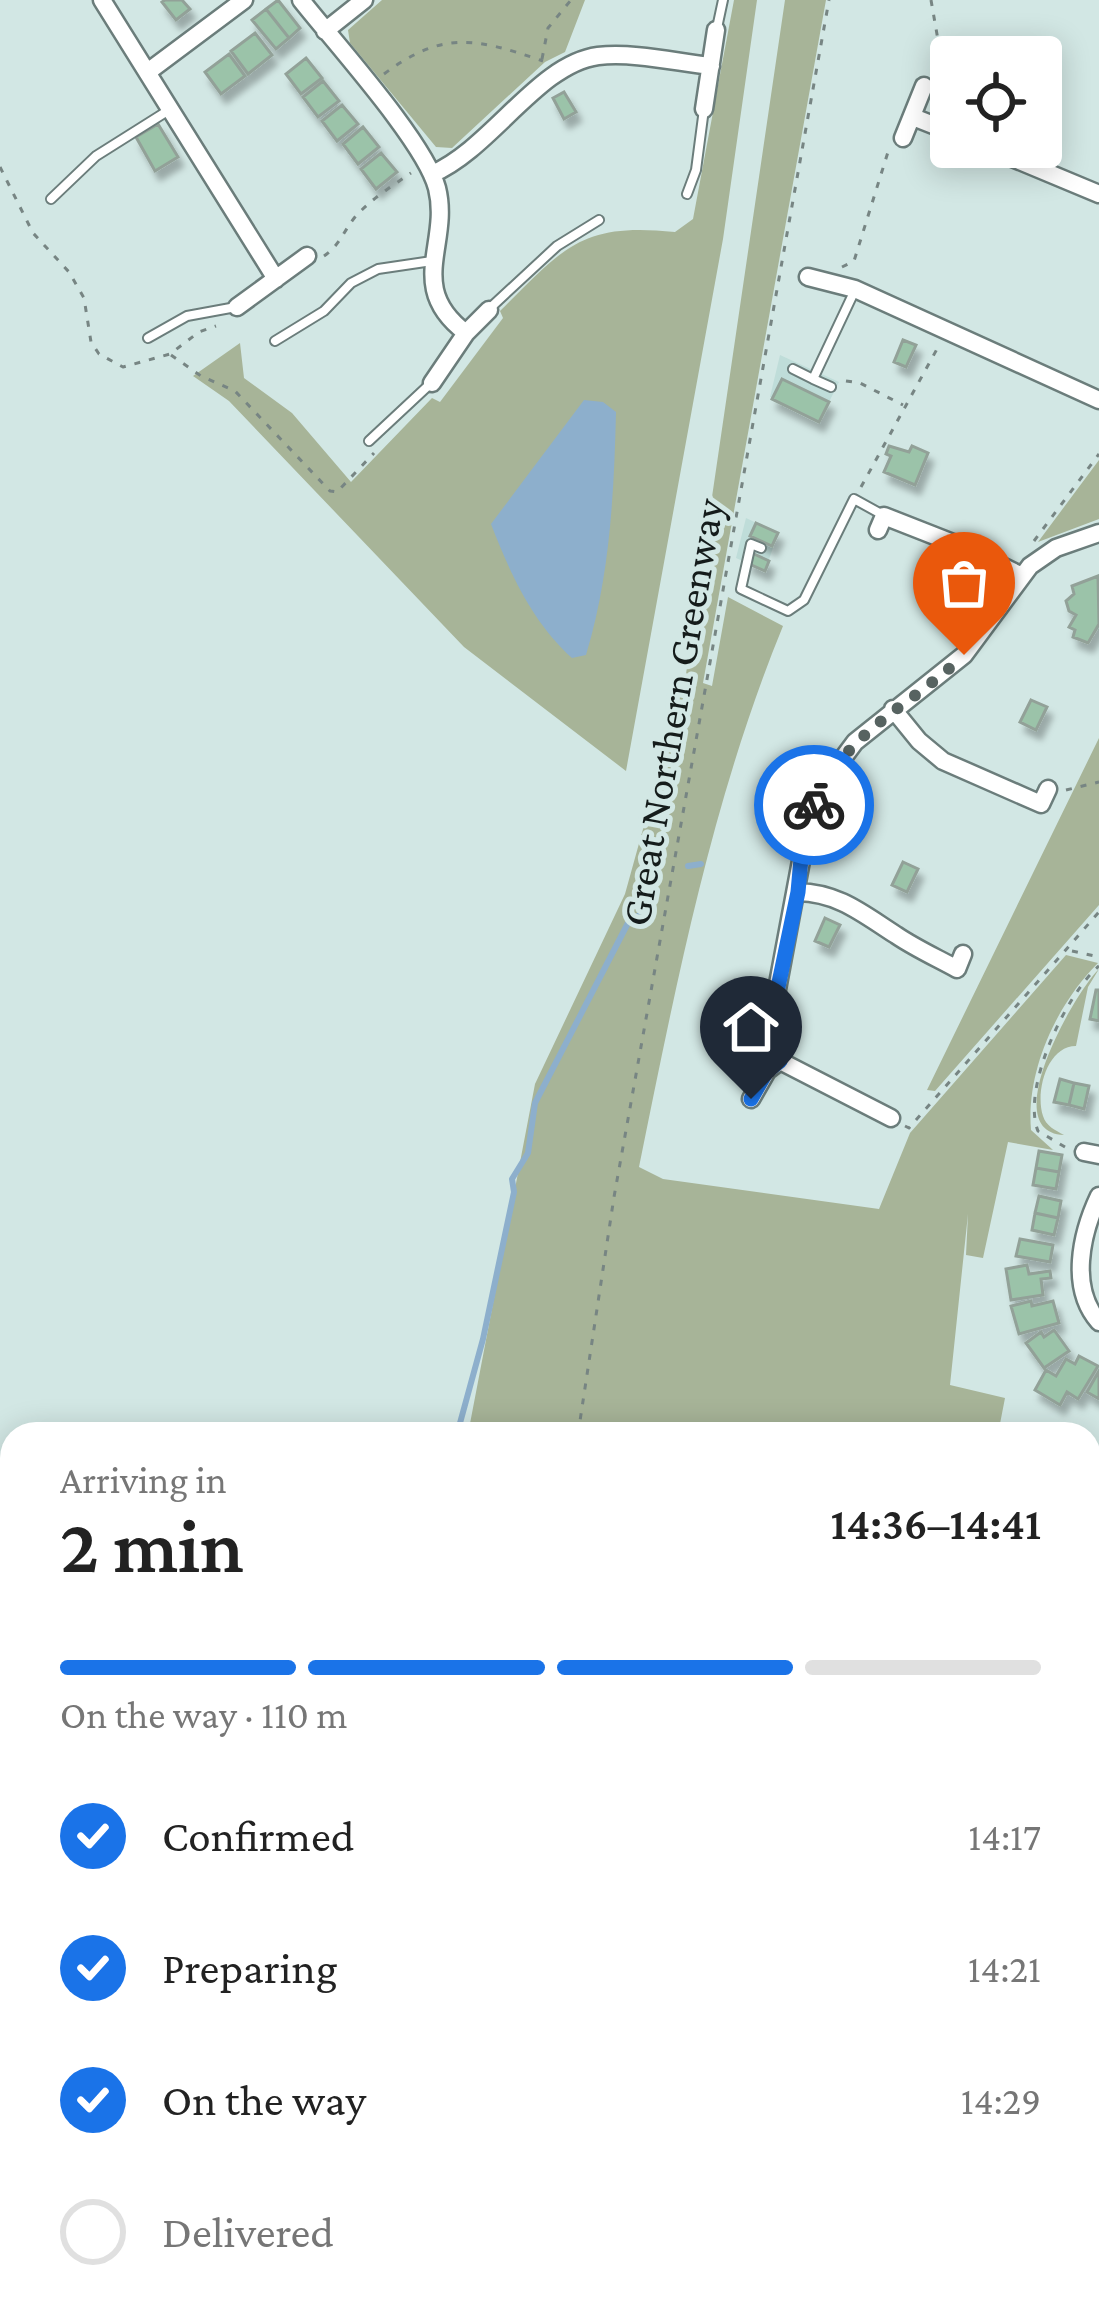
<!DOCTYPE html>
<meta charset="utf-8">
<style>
:root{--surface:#fff;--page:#f6f6f6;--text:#222;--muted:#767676;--line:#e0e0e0;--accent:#1a73e8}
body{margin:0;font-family:"Crimson Pro",serif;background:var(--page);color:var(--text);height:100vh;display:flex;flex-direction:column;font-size:45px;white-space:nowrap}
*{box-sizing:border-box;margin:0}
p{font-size:39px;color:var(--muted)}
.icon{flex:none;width:66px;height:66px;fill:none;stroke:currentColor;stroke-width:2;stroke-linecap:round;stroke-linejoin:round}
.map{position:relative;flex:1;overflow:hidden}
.drawer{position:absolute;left:0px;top:1422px;width:1101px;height:903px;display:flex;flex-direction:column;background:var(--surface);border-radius:36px 36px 0 0;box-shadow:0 6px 30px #0003}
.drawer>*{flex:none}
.tools{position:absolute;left:930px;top:36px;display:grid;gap:24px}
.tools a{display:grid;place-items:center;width:132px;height:132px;border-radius:12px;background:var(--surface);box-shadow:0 6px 30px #0003;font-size:60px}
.pin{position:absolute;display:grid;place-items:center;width:102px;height:102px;color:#fff;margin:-123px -51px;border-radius:50% 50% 50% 0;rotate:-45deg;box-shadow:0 0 12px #0007}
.pin .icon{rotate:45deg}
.courier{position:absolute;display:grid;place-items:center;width:120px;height:120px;margin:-60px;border:9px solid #1a73e8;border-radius:50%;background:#fff;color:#222;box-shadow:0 3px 15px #0007}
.summary em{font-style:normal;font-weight:600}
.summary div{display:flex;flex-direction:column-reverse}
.summary{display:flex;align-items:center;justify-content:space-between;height:204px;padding:0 60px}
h1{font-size:78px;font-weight:600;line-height:90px}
.bar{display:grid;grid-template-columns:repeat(4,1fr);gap:18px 12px;align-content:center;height:144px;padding:0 60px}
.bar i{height:15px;border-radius:9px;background:var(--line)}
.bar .selected{background:var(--accent)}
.bar p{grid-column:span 4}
ol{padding:0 60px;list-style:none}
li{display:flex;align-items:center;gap:36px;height:132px}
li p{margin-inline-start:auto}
li .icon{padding:12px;border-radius:50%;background:var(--accent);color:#fff;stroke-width:4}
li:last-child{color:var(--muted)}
li i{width:66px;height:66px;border:6px solid var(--line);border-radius:50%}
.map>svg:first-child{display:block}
</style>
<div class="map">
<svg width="1099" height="2324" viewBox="0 0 1099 2324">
<defs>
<filter id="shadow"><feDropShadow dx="5" dy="9" stdDeviation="3" flood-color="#0004"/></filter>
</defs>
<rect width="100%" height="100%" fill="#d2e7e4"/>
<path fill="#bfddd9" d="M 780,355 L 839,382 L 819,422 L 770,397 Z
M 746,518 L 778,533 L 765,571 L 736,558 Z"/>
<path fill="#a7b498" d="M 382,0 L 585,0 L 565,52 L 545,62 L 452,148 L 436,147 L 350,43 L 348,30 Z
M 734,0 L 757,0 L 723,239 L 626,771 L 464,647 L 229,401 L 193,376 L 240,343 L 244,378 L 292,413 L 351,482 L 432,398 L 440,402 L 503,318 L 500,311 C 564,248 580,222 675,232 L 693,219 Z
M 785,0 L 826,0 L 703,683 L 712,686 L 728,597 L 783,626 C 712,799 676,985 639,1167 L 663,1179 L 879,1209 L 910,1133 L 1066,955 L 1098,963 C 1056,1005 1026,1071 1031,1130 L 1053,1150 L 1008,1142 L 983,1258 L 966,1255 L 968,1214 L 950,1385 L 1005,1398 L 998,1434 L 468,1434 L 535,1084 L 625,894 L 686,674 Z
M 1099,460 L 1099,519 L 1038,542 Z
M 1099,738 L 1099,905 L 935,1091 L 927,1090 Z
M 1099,969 L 1088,987 L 1076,1046 C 1047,1046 1035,1092 1043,1116 C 1046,1126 1055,1130 1064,1135 C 995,1132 1075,992 1099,969 Z
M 1089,1477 L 1099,1480 L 1099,1669 L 1089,1666 Z
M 278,2313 L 804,2313 L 805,2324 L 279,2324 Z"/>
<path fill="#8dafcc" d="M 584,400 L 603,402 L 616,412 C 614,494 610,575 586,655 L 572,658 C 532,622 510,573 491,524 Z"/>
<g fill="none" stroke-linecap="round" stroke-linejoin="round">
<path stroke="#8dafcc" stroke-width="6" d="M 688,866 L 701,864
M 457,1434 L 483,1339 L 514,1192 L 512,1179 L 528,1153 L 535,1103 L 628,923 L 638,916
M 265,2324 L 266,2313"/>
</g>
<path fill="#9bc3a9" stroke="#92a198" stroke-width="3" filter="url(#shadow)" d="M 165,0 L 182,0 L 190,9 L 176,20 L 162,2 Z
M 278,0 L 300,28 L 289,38 L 266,9 Z
M 266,9 L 289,38 L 276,49 L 252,20 Z
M 255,33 L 272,55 L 248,74 L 231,51 Z
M 229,54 L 245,76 L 221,94 L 205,72 Z
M 306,58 L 322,78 L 301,94 L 286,74 Z
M 323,81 L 339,101 L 318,117 L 303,97 Z
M 564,92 L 576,112 L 564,119 L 553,98 Z
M 342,105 L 358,124 L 337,141 L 322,121 Z
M 158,124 L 178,157 L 155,171 L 136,137 Z
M 363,127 L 379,147 L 358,164 L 343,144 Z
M 381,153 L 397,172 L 376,189 L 361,169 Z
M 903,340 L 916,345 L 906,367 L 894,362 Z
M 782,379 L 829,402 L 819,422 L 772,399 Z
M 889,446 L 909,452 L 912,446 L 928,453 L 915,485 L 884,472 L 891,456 L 886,454 Z
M 756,523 L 778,533 L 772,546 L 750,536 Z
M 752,553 L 769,561 L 765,571 L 747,563 Z
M 1098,576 L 1099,624 L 1088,643 L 1073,637 L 1075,630 L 1069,627 L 1076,615 L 1069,611 L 1066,601 L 1074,594 L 1072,586 Z
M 1031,700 L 1047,707 L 1036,730 L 1020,722 Z
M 903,862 L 918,869 L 907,892 L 892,885 Z
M 825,918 L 840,925 L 829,947 L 815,941 Z
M 1096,990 L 1099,990 L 1099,1021 L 1090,1019 Z
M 1060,1079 L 1074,1083 L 1069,1105 L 1054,1102 Z
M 1074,1083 L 1089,1086 L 1084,1109 L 1069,1105 Z
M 1039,1151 L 1062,1155 L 1059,1172 L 1036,1168 Z
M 1036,1168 L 1059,1172 L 1056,1189 L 1033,1185 Z
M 1039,1196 L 1061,1201 L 1058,1218 L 1035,1213 Z
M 1035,1213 L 1058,1218 L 1054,1235 L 1032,1230 Z
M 1020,1239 L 1053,1245 L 1050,1262 L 1016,1256 Z
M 1027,1265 L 1029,1274 L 1050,1271 L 1051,1278 L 1041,1279 L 1043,1295 L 1011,1300 L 1006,1269 Z
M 1031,1301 L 1032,1306 L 1053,1301 L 1059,1323 L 1019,1334 L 1011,1306 Z
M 1054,1330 L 1069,1351 L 1044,1368 L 1026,1343 L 1041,1332 L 1044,1337 Z
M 1079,1356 L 1098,1366 L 1078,1399 L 1067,1392 L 1060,1405 L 1035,1390 L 1046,1370 L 1056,1376 L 1066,1359 L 1075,1364 Z
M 1099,1371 L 1099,1399 L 1087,1392 Z
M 1097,2060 L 1099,2090 L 1089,2092 L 1089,2062 Z
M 1089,2140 L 1099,2142 L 1099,2160 L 1089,2159 Z
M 1089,2166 L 1099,2168 L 1099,2182 L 1089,2181 Z
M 1089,2181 L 1099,2182 L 1099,2199 L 1089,2197 Z
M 1099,2236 L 1099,2262 L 1089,2264 L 1089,2237 Z
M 1099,2302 L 1099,2324 L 1081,2324 L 1080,2313 L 1089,2313 L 1089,2303 Z
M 926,2316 L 926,2324 L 907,2324 L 906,2317 Z"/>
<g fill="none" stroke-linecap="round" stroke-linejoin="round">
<g stroke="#6b7d7b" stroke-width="12">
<path id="service" d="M 717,28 L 723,0
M 687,194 L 696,170 L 704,109
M 51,199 L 96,156 L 169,110
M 489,309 L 557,246 L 599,220
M 148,338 L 187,316 L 236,307
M 275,341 L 324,311 L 351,283 L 378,269 L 432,261
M 793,369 L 813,379
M 831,387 L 813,379 L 855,290
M 369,441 L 429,385
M 761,548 L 751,544 L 741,589 L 788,611 L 804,600 L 854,499 L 883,515
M 1089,1683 L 1099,1687
M 1089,2014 L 1099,2015
M 1089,2050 L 1099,2048
M 832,2313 L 833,2324
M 970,2313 L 971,2324"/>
</g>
<g stroke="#6b7d7b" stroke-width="21">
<path id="minor" d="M 102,0 L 276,279
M 301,0 C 334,42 425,142 437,188 C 451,244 405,287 466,333
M 325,31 L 364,0
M 149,71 L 244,0
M 704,109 L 716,30
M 913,117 L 951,132
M 903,138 L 924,86
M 986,147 L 1099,194
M 432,174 C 492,148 538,64 598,56 C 634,52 675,62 711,66
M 808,277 L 855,289 L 1099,400
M 237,307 L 307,256
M 432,383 L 466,333 L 489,310
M 878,530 L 884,516 L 963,547 L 1022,576
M 893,709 L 919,741 L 943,761 L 1041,804 L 1048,789
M 798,892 C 839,893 863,914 896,935 C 915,948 937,958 957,969 L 963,954
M 751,1099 L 767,1071 L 780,1061
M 891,1118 L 780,1061 L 770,1036 L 772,1016 L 810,813 L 823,785 L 855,742 L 964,655 L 1030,566 L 1056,548 L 1099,533
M 1084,1152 L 1099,1155
M 1099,1196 C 1081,1234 1069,1288 1099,1322
M 1089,1856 L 1099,1859
M 1089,2216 L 1099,2217"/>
</g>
<path stroke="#778583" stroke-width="3" stroke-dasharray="6 9" stroke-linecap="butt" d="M 931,0 L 938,40 L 935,69
M 542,59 L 548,28 L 571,0
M 384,74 C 443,30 476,38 543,61
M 0,167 L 33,233 L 69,272 L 84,298 L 91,342 L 99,354 L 123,367 L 170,354 L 199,332 L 216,326
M 324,256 C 340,245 343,232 355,217 C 370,200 392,186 411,173
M 842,267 L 854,261 L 888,152
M 171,355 L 201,376 L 235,391 L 330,491 L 337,492 L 374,453
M 846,381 L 860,383 L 903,405
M 861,487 L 937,349
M 1034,541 L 1099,454
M 1066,790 L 1099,782
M 1072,951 L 1099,957
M 905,1126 L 909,1128 L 1099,912
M 1065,1147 L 1038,1131 C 1021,1089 1066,994 1099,966
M 578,1434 L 614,1197 L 829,0
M 529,2313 L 530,2324"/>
<use href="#service" stroke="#fff" stroke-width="8"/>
<use href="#minor" stroke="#fff" stroke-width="16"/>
</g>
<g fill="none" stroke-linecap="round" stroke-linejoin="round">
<path stroke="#576361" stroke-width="12" stroke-dasharray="0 21.6" d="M 814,805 C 847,729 909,708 964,655"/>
<path stroke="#1a73e8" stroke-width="15" d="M 751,1099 L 767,1071 L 780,1061 L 770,1036 L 772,1016 L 798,892 L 803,837 L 814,805"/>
</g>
<g text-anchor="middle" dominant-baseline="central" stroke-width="10" stroke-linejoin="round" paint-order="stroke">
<g font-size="42" fill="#151c1b" stroke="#d2e7e4">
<text transform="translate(672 712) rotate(-80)">Great Northern Greenway</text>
</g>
</g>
</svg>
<div class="tools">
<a><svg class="icon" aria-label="locate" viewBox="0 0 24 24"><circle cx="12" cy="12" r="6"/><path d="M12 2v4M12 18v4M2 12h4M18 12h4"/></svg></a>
</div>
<div class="pin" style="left:964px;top:655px;background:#ea580c"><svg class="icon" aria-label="bag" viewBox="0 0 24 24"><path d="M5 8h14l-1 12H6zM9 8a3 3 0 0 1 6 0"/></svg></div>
<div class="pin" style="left:751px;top:1099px;background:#1f2937"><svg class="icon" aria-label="home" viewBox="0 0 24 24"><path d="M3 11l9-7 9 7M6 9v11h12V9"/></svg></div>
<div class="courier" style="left:814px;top:805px"><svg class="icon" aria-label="bike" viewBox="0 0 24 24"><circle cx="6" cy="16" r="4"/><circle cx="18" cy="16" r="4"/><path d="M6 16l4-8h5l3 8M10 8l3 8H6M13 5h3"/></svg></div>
<section class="drawer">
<div class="summary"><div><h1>2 min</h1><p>Arriving in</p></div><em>14:36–14:41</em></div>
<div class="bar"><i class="selected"></i><i class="selected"></i><i class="selected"></i><i></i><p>On the way · 110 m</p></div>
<ol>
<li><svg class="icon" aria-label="check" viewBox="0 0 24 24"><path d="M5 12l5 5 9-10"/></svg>Confirmed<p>14:17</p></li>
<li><svg class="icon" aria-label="check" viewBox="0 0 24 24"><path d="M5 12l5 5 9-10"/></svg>Preparing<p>14:21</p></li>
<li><svg class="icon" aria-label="check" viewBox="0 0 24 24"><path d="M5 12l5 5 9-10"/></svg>On the way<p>14:29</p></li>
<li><i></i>Delivered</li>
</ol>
</section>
</div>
